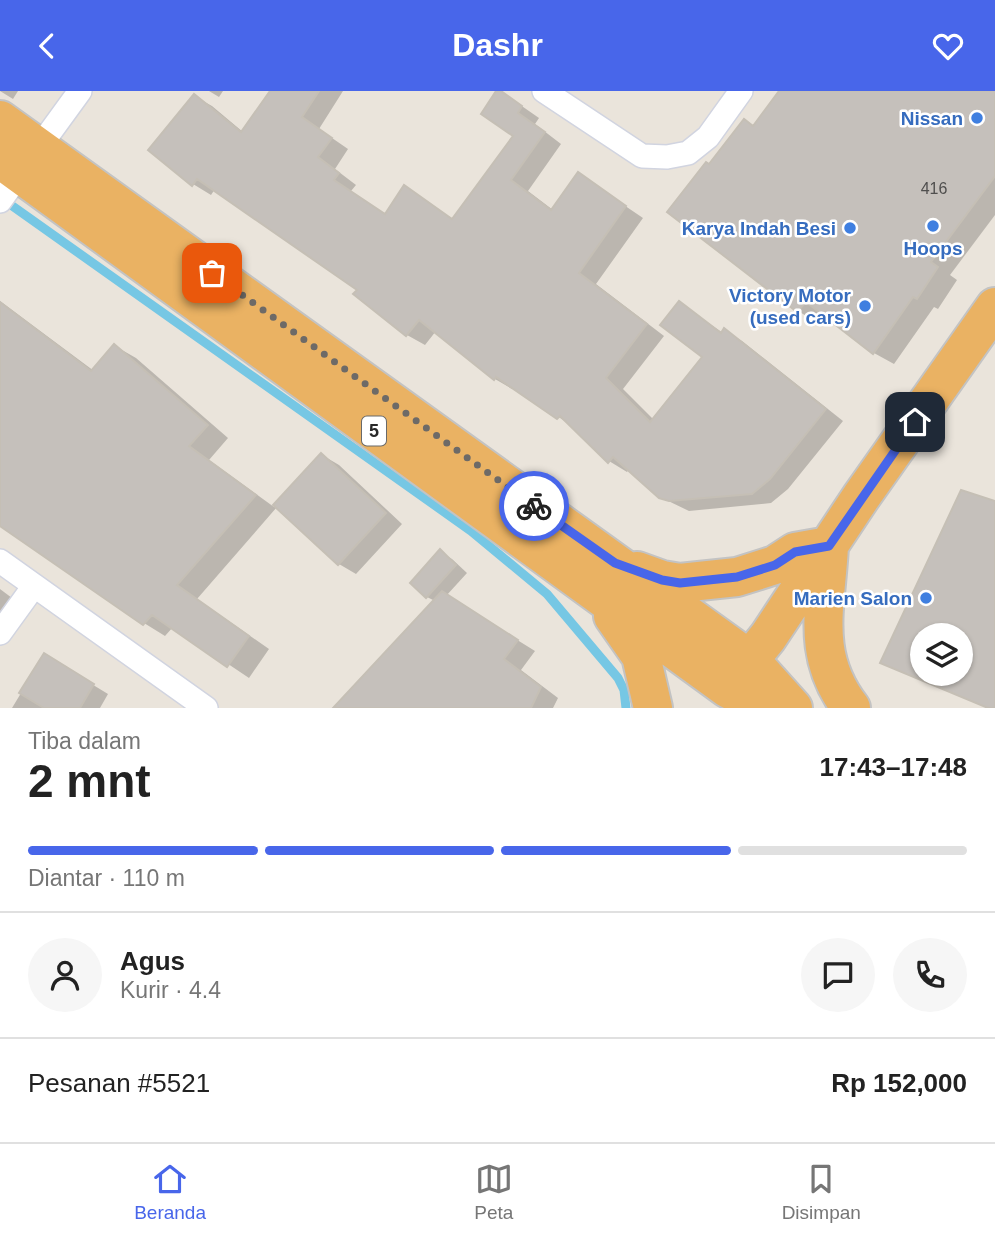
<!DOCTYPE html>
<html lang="id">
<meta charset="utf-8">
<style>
:root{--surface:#fff;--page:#f6f6f6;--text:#222;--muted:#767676;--line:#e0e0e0;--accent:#4866ea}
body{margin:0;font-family:Helvetica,sans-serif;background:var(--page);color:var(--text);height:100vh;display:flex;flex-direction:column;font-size:26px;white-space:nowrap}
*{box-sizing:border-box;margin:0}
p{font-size:23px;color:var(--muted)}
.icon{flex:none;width:38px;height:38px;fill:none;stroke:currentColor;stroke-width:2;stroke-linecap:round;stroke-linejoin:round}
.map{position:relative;height:617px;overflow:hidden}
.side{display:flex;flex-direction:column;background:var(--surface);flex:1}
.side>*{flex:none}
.fabs{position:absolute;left:910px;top:532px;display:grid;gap:14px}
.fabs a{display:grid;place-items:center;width:63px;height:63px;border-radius:50%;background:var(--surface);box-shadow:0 2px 5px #0004;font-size:35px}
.pin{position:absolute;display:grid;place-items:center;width:60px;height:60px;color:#fff;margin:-30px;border-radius:14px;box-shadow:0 4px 10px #0006}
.courier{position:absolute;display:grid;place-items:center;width:70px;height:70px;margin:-35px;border:5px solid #4866ea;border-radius:50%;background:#fff;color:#222;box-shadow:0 2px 9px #0007}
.summary em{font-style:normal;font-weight:800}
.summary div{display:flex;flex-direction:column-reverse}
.summary{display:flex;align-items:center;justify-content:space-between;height:119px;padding:0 28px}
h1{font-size:46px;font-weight:800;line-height:52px}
.bar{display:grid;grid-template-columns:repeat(4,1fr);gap:10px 7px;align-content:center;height:84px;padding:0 28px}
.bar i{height:9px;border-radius:5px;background:var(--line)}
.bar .on{background:var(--accent)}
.bar p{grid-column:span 4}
.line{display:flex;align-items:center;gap:18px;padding:0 28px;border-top:2px solid var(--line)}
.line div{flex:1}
.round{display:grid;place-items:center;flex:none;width:74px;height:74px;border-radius:37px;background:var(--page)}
header{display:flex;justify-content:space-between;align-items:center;height:91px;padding:0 28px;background:var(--accent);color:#fff;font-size:32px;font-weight:800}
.menu{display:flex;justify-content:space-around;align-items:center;height:98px;border-top:2px solid var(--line);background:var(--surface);font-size:19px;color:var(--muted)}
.menu a{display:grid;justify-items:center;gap:4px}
.menu .on{color:var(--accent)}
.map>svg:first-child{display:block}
</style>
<header><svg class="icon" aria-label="back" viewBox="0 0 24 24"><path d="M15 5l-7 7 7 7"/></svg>Dashr<svg class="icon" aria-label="heart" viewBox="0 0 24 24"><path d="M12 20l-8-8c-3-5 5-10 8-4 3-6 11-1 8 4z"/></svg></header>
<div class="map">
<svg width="995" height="617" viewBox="0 0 995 617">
<rect width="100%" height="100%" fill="#eae4db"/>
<path fill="#0003" fill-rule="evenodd" d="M 0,0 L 18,0 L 13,8 Z
M 209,0 L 223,0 L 219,6 Z
M 275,0 L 343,0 L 319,38 L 348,58 L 335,78 L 356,94 L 351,100 L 386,124 L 405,96 L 454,129 L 516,45 L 498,0 L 516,11 L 539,27 L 535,33 L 561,53 L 528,100 L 553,119 L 578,83 L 643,127 L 596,193 L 664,245 L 623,298 L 654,329 L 704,266 L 679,212 L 723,242 L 725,240 L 742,250 L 843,330 L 788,398 L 771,412 L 689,420 L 660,406 L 629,378 L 627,381 L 609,370 L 575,337 L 514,296 L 512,298 L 495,288 L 436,240 L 425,254 L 407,244 L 356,203 L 359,199 L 215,98 L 211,104 L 193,93 L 194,5 L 212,15 L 243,41 Z
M 781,0 L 995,0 L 995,124 L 950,184 L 957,189 L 938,218 L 934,216 L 894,273 L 874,262 L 825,223 L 818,232 L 798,220 L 670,121 L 710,75 L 744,30 L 754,36 Z
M 0,210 L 94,280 L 115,255 L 136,267 L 228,347 L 209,369 L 274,416 L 322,364 L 339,374 L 402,433 L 356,483 L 339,473 L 277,416 L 197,508 L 269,558 L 249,587 L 173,536 L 165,545 L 144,532 L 0,433 Z
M 995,411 L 995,617 L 989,617 L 882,571 ZM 922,544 L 961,544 L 961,583 L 922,583 Z
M 440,461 L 452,468 L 467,482 L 446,505 L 535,560 L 521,579 L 558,607 L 553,617 L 336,617 L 435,510 L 427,506 Z
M 0,498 L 16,510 L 0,531 Z
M 44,564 L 108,603 L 100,617 L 12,617 Z"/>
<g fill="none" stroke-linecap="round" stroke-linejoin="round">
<path stroke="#76c7e4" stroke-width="9" d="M 1,107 L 471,440 L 547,503 L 618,587 L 624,599 L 626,617"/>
</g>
<path fill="#c5c0bb" stroke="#c5bfb5" stroke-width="2" fill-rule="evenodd" d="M 270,0 L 319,0 L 302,26 L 332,47 L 318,66 L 339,82 L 334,89 L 385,123 L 404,94 L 452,128 L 513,45 L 481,23 L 496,0 L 501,0 L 522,15 L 518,22 L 545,41 L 511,89 L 551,119 L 578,81 L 626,115 L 579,182 L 647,233 L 606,287 L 650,331 L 702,266 L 660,234 L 679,210 L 721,242 L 724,237 L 826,318 L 770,388 L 752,403 L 669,410 L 659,407 L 613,366 L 608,372 L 560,325 L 557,328 L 496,286 L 494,289 L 419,229 L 406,245 L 353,203 L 357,199 L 197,88 L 192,95 L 148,59 L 194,3 L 241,41 Z
M 779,0 L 995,0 L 995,85 L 931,171 L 938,176 L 917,208 L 913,206 L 873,263 L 806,211 L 797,221 L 667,121 L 706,71 L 709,73 L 744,28 L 753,35 Z
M 0,211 L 91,280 L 114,253 L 208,334 L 189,355 L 256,404 L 177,494 L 249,545 L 227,576 L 152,524 L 143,534 L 0,435 Z
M 321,362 L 386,422 L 338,474 L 273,414 Z
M 961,399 L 995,410 L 995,617 L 988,617 L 880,572 ZM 922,544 L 961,544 L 961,583 L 922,583 Z
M 440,458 L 456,474 L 426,507 L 410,492 Z
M 442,500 L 518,549 L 504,568 L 541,596 L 531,617 L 333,617 Z
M 44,562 L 94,593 L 80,617 L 44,617 L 19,602 Z"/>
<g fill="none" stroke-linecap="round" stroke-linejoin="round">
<g stroke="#d1d4e0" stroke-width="26">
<path id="minor" d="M 544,0 L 642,65 L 667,66 L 688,62 L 708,46 L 741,0
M 0,110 L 80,0
M 0,470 L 206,617
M 0,542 L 34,495"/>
</g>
<g stroke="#c3c3c3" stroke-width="42">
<path id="trunk" d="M 0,29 L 750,569 L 793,617
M 0,68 L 727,597 L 764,617
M 637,480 L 662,489 L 680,492 L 737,486 L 775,474 L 795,461 L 829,455 C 826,516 810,564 851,617
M 613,525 L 641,565 L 653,617
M 735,587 L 768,546 L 861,406 L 995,216"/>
</g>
<use href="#minor" stroke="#fff" stroke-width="23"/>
<use href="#trunk" stroke="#eab263" stroke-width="38"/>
</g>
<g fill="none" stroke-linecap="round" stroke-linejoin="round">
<path stroke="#6d6a67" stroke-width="7" stroke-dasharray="0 12.6" d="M 212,182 L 534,415"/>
<path stroke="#4866ea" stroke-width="9" d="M 534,415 L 615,472 L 662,489 L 680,492 L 737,486 L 775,474 L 795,461 L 829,455 L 915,331"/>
</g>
<g fill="#3f7fe0" stroke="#fff" stroke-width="2.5">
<circle cx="977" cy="27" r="7"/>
<circle cx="933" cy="135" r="7"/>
<circle cx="850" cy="137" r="7"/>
<circle cx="865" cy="215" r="7"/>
<circle cx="926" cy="507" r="7"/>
</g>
<g text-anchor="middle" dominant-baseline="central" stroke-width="5" stroke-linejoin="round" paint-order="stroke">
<g font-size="16" fill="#504f4e">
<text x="934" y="97">416</text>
</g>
<rect fill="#fff" stroke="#696969" stroke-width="2" x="362" y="325.5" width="24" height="29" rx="5"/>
<g font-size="18" font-weight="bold" fill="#292929">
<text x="374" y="340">5</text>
</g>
<g font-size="19" font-weight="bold" fill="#366cbe" stroke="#fff" text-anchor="end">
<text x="963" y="27">Nissan</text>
<text x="836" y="137">Karya Indah Besi</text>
<text x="933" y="157" text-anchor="middle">Hoops</text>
<text x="851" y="204">Victory Motor<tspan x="851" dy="22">(used cars)</tspan></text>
<text x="912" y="507">Marien Salon</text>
</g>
</g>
</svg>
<div class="fabs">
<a><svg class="icon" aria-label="layers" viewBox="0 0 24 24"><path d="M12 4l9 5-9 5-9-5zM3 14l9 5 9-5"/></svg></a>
</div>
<div class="pin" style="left:212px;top:182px;background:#ea580c"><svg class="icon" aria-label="bag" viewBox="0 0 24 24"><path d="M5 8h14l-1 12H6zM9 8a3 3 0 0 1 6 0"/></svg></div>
<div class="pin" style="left:915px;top:331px;background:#1f2937"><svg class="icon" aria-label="home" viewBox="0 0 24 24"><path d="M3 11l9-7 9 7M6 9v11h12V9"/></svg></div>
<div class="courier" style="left:534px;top:415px"><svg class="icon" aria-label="bike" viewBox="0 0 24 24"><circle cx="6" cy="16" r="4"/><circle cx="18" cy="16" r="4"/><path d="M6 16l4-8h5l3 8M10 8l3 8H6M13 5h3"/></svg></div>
</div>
<section class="side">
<div class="summary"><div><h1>2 mnt</h1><p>Tiba dalam</p></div><em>17:43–17:48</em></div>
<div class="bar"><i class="on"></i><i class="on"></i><i class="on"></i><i></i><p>Diantar · 110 m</p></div>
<div class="line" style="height:126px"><a class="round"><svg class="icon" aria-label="person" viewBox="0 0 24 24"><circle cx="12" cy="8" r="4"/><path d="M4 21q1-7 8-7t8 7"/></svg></a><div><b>Agus</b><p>Kurir · 4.4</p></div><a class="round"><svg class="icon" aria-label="chat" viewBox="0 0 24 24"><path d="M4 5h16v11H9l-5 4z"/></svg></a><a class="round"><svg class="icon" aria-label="phone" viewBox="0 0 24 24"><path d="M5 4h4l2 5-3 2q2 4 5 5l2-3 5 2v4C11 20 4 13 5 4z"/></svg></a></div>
<div class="line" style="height:91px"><div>Pesanan #5521</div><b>Rp 152,000</b></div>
</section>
<nav class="menu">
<a class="on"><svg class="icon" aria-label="home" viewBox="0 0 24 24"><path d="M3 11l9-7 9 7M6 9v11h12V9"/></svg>Beranda</a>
<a><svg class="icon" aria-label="map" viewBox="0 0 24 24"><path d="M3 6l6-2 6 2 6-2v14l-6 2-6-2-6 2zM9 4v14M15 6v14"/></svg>Peta</a>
<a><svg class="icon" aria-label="saved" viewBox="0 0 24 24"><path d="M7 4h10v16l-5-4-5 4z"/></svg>Disimpan</a>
</nav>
